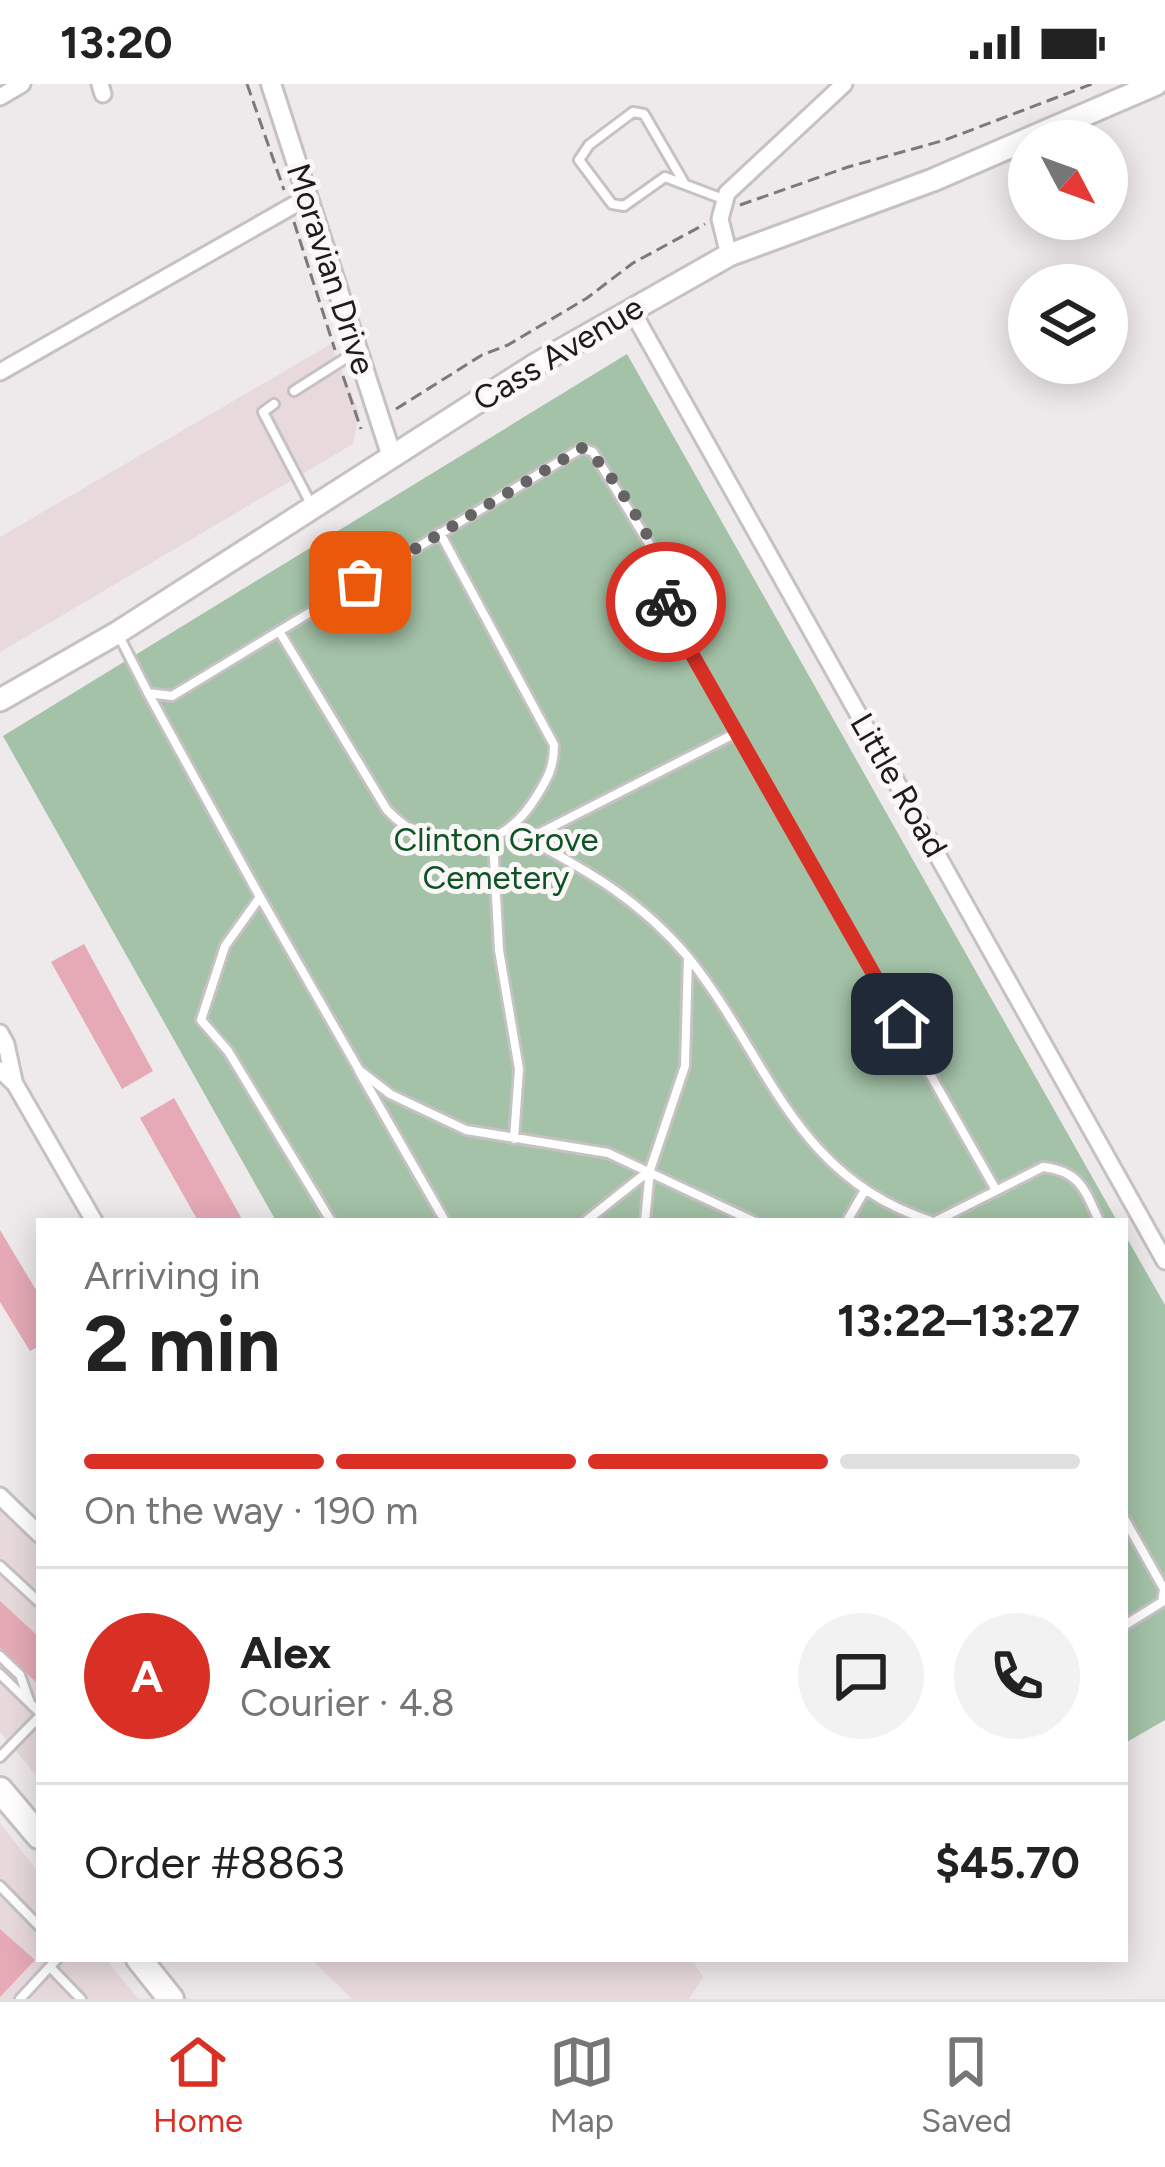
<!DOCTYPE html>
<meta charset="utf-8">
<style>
:root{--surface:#fff;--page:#f2f2f2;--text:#222;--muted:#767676;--line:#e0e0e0;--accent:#d93025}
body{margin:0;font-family:Figtree,sans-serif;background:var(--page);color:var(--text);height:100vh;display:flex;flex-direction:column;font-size:45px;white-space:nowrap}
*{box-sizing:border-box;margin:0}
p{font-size:39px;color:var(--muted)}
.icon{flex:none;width:66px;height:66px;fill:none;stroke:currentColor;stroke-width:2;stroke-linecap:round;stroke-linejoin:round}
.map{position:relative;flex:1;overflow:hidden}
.drawer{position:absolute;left:36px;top:1134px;width:1092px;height:744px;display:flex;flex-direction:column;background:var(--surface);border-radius:0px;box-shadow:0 6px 30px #0003}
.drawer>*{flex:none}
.needle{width:78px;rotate:131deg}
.tools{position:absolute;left:1008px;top:36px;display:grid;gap:24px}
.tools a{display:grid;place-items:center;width:120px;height:120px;border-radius:50%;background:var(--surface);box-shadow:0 6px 30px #0003;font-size:60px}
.pin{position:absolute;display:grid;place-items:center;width:102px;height:102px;color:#fff;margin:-51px;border-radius:24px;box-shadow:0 6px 18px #0006}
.courier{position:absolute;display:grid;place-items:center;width:120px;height:120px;margin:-60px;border:9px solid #d93025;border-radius:50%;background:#fff;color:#222;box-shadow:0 3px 15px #0007}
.summary em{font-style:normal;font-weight:700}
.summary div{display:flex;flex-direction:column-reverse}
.summary{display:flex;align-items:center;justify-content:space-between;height:204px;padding:0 48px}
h1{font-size:78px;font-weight:700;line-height:90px}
.bar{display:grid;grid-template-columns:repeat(4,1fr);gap:18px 12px;align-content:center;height:144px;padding:0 48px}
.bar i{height:15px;border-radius:9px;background:var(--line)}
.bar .selected{background:var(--accent)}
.bar p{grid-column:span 4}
.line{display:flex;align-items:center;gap:30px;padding:0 48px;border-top:3px solid var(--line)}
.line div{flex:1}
.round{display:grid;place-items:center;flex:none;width:126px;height:126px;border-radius:63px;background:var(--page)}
.status{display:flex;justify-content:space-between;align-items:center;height:84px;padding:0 60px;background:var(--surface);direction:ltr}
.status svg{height:33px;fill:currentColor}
.dock{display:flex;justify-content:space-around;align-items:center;height:168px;border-top:3px solid var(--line);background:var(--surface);font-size:33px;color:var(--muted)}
.dock a{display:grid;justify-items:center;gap:6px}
.dock .selected{color:var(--accent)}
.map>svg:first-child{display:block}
</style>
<div class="status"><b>13:20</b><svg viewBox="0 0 49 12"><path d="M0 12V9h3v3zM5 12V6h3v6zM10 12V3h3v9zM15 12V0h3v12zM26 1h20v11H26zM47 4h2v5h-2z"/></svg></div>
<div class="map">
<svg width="1165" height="1915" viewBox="0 0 1165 1915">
<rect width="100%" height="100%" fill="#eee9ea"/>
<path fill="#e8dadc" d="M 331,260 L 359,328 L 353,360 L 0,568 L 0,453 Z
M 0,1426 L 39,1461 L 39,1695 L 0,1648 Z
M 0,1739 L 39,1789 L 39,1875 L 106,1875 L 138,1915 L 0,1915 Z
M 311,1875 L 692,1875 L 703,1893 L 689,1915 L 352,1915 Z"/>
<path fill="#a3c2a7" d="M 627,270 L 1117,1137 L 276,1137 L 3,652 Z
M 1125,1151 L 1165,1221 L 1165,1636 L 1125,1659 Z"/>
<path fill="#e5aab6" d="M 84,860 L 153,987 L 122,1005 L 51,878 Z
M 174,1014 L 243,1137 L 198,1137 L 140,1034 Z
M 0,1146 L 39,1211 L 39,1262 L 30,1267 L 0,1218 Z
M 0,1517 L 39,1553 L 39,1601 L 0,1564 Z
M 0,1845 L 35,1876 L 0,1913 Z"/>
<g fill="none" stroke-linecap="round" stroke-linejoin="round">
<g stroke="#c6c1c2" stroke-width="14">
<path id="service" d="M 683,97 L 644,30 L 633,28 L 589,61 L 579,76 L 612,120 L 624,122 L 665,93 L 723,115
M 294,307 L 357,267
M 274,320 L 263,328 L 311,420
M 279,547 L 387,726 C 434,775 500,773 536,713 C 548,694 554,683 554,661 L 440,449
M 118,550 L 148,609 L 172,612 L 582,364 L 593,368 L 659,476 L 667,528 L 996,1106
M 148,609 L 260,813 L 225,862 L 201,936 L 228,967 L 331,1137
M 510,745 C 580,783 636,811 688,873 L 685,982 L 650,1086 L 645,1137
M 530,754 L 736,649
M 493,756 L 499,866 L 519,985 L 514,1055
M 260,813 L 359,986 L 390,1010 L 466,1046 L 608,1069 L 753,1137
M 688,873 C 769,974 793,1093 931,1137
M 359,987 L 445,1137
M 586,1137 L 650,1086
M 847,1137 L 865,1106
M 936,1137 L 1043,1083 C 1080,1087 1085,1106 1099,1137
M 1125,1436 L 1164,1505 L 1162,1518 L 1125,1541
M 0,1482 L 39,1518
M 0,1572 L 20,1591 L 30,1619
M 0,1590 L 39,1628
M 0,1673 L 39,1633
M 0,1802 L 39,1842
M 50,1883 L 81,1915
M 20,1915 L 57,1875"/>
</g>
<g stroke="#c6c1c2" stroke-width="21">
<path id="minor" d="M 100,0 L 103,10
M 0,13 L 22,0
M 729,171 L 720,135 L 727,109 L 844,0
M 631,225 L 1165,1177
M 0,288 L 308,113
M 0,949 L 6,960 L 14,997
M 0,986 L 15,1000 L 94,1137
M 0,1412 L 39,1450"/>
</g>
<g stroke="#c6c1c2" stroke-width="24">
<path id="tertiary" d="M 271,0 L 391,370"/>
</g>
<g stroke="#c6c1c2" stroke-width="27">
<path id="secondary" d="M 0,616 L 117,549 L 535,281 L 729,171 L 933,96 L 1156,0"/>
</g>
<g stroke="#c6c1c2" stroke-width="30">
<path id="primary" d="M 0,1706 L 39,1752
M 139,1875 L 171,1915"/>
</g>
<path stroke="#7c797a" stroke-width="3" stroke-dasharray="12 6" stroke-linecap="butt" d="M 247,0 L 284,106
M 740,121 L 848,83 L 945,56 L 1092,0
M 294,138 L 335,266
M 343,292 L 361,345
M 396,325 L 482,271 L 508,261 L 587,214 L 633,179 L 705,140"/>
<use href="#service" stroke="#fff" stroke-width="8"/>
<use href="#minor" stroke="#fff" stroke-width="15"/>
<use href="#tertiary" stroke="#fff" stroke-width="18"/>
<use href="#secondary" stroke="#fff" stroke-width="21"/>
<use href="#primary" stroke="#fff" stroke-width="24"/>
</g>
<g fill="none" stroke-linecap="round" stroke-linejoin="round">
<path stroke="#666364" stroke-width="12" stroke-dasharray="0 21.6" d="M 360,498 L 582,364 C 603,372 654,457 660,480 C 663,492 664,506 666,518"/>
<path stroke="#d93025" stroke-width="15" d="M 666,518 L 668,528 L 902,940"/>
</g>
<g text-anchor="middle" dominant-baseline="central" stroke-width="10" stroke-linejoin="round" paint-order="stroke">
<g font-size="33" fill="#1d1b1c" stroke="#fbf6f7">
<text transform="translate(331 185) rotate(72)">Moravian Drive</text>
<text transform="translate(558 269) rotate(-31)">Cass Avenue</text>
<text transform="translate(899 701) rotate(60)">Little Road</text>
</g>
<g font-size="33" fill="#0d5324" stroke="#fbf6f7">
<text x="496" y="755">Clinton Grove<tspan x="496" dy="38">Cemetery</tspan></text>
</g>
</g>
</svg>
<div class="tools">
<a><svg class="needle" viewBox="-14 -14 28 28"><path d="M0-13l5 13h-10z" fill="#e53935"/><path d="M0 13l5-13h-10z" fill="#767676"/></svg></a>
<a><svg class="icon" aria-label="layers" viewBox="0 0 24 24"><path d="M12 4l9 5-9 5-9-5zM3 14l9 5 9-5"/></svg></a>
</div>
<div class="pin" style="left:360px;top:498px;background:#ea580c"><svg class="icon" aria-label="bag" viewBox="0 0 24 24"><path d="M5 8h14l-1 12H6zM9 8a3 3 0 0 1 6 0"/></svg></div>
<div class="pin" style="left:902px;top:940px;background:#1f2937"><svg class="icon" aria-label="home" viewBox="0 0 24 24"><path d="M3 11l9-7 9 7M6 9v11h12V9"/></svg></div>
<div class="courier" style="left:666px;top:518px"><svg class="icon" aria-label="bike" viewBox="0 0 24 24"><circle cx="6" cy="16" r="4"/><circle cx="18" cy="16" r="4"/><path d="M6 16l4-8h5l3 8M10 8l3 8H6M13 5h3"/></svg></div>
<section class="drawer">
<div class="summary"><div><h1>2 min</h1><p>Arriving in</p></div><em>13:22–13:27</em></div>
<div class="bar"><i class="selected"></i><i class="selected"></i><i class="selected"></i><i></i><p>On the way · 190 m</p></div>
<div class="line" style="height:216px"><b class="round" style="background:var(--accent);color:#fff">A</b><div><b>Alex</b><p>Courier · 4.8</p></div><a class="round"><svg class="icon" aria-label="chat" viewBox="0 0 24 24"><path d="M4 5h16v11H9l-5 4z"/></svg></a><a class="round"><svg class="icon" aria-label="phone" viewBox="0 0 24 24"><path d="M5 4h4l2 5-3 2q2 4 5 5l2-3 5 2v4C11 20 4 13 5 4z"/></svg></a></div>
<div class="line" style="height:156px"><div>Order #8863</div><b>$45.70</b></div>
</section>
</div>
<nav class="dock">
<a class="selected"><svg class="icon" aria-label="home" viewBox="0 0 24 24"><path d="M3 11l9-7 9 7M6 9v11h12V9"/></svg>Home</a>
<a><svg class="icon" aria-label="map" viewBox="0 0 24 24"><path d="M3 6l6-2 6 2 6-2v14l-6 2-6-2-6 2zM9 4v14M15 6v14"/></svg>Map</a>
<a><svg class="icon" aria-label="saved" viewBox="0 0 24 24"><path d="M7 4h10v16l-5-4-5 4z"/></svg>Saved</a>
</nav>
